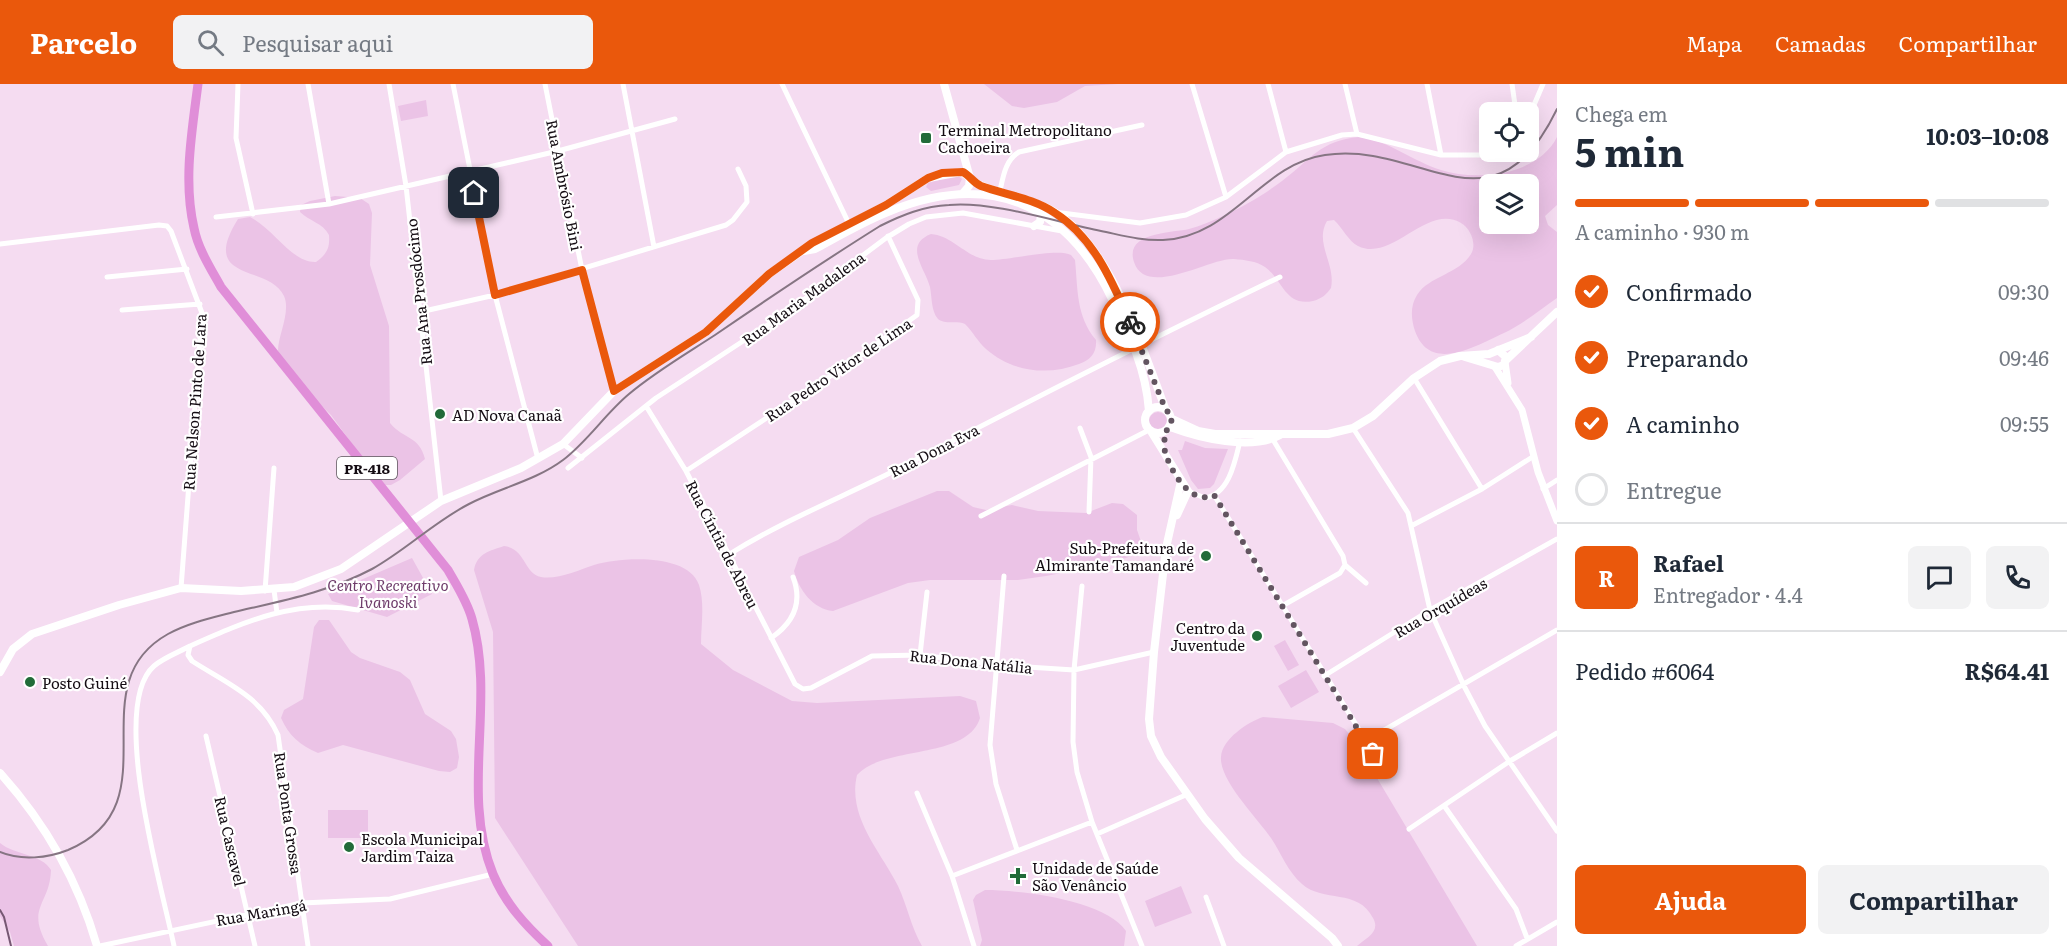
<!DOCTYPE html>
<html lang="pt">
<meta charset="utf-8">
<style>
:root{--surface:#fff;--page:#f2f2f3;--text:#1f2937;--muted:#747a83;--line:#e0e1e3;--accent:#ea580c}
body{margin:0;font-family:Literata,serif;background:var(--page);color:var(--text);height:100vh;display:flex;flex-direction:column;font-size:22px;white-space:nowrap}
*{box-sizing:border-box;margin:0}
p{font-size:20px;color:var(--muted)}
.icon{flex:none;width:33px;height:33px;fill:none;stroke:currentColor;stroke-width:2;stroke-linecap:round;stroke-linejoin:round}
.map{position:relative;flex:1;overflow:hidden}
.panel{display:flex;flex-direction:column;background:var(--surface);width:510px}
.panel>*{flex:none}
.tools{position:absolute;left:1479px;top:18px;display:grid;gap:12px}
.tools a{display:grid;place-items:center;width:60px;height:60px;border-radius:9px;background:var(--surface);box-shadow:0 6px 24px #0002;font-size:30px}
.pin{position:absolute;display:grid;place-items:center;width:51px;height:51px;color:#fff;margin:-26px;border-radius:12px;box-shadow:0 3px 9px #0006}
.courier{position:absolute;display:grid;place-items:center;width:60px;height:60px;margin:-30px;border:4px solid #ea580c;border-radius:50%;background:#fff;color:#222;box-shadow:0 2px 8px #0007}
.overview em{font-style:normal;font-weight:700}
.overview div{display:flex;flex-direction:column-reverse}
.overview{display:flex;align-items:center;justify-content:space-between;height:102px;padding:0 18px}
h1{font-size:39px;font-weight:700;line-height:45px}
.bar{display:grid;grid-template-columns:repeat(4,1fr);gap:9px 6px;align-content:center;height:72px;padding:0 18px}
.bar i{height:8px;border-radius:4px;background:var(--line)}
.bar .current{background:var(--accent)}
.bar p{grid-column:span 4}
.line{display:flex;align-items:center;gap:15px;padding:0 18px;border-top:2px solid var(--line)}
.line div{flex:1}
.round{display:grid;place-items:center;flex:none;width:63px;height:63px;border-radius:9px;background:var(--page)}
ol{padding:0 18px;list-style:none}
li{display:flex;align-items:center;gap:18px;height:66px}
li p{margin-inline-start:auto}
li .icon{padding:6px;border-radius:50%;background:var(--accent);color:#fff;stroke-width:4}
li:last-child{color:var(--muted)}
li i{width:33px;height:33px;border:3px solid var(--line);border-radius:50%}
.cta{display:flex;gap:12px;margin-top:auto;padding:12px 18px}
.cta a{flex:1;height:69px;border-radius:9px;background:var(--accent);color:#fff;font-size:24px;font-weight:700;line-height:69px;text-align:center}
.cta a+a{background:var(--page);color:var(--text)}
header{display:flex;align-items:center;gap:36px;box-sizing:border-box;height:84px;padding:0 30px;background:var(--accent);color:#fff}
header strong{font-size:28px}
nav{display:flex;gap:33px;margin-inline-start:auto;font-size:21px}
.search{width:420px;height:54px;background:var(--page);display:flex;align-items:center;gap:15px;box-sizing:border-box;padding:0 21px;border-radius:9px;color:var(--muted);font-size:22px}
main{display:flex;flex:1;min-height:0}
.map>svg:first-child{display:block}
</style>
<header>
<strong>Parcelo</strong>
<div class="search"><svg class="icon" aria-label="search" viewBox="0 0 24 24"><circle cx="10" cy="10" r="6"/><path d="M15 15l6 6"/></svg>Pesquisar aqui</div>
<nav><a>Mapa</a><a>Camadas</a><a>Compartilhar</a></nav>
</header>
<main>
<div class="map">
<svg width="1557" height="862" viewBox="0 0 1557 862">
<rect width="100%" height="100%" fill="#f5dcf1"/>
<path fill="#ebc3e6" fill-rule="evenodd" d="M 984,0 L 1118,0 L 1085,2 L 1057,18 L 1024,24 L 1012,22 Z
M 426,16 L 428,32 L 401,37 L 398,22 Z
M 1359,53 C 1390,57 1412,77 1441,86 C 1478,98 1538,91 1557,53 L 1557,121 L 1545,132 L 1548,141 L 1557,148 L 1557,214 C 1540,226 1523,240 1504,249 C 1474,263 1430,289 1415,247 C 1411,235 1410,222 1417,211 C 1429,192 1459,190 1471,170 C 1477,160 1471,145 1461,139 C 1427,119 1392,179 1358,162 C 1349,158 1342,143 1334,136 L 1327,137 C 1314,159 1336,180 1331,204 C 1326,211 1321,215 1313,217 C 1285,223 1283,196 1265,183 C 1256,177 1245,176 1234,175 C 1211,173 1146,215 1134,178 C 1124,148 1172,149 1189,145 C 1200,142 1212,137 1223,132 C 1243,123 1265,110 1282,97 C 1310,76 1321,56 1359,53 ZM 1490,100 L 1528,100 L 1528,140 L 1490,140 Z
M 957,91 L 962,95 L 959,101 L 931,107 L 926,103 L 928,99 Z
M 335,112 L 360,114 L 369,120 L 372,129 L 370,181 L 389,242 L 390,339 C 404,356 419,351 425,375 L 400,396 L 391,401 L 382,401 L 331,331 L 294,295 L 278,267 C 278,251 291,228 284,212 C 269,180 198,199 238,135 L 250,133 C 274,145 292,179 316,178 C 327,170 330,164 329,151 C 323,139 309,137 300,128 L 301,121 L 310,117 Z
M 931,150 C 954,152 968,176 991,176 C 1010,176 1057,164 1071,171 L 1075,176 C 1078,206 1076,232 1096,256 C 1097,269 1090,276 1079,280 C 1048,292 1012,288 986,265 C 978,258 973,248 965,240 C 957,236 945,241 938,235 C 931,227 932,213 930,203 C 925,184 903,161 931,150 Z
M1149 337a9 9 0 1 1 18 0a9 9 0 1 1-18 0Z
M 1185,357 L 1205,364 L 1228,365 L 1214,400 L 1210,404 L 1198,405 L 1191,396 L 1178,366 L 1182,366 Z
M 937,407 L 949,407 L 973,423 L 986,426 L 1012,421 L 1038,427 L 1086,429 L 1112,419 L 1123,420 L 1137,431 L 1137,446 L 1143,463 L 1138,470 L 1107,480 L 1046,492 L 1018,496 L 930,496 L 908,499 L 833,527 C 813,525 799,506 794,487 L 799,473 L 838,456 L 870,434 Z
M 504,462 C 526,465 524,490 541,493 C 557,496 579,486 594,481 C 621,473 688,469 699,501 C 705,519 701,542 701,560 L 733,586 L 792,617 L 817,619 L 960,612 L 976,617 L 980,634 C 967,676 884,661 857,691 C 847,733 881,768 898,802 C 907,821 911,843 922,862 L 578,862 L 495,734 L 493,548 L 474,486 C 477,469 490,467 504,462 Z
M 412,474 L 432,510 L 387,533 L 332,517 L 328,510 Z
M 319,536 L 329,536 L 351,568 L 360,574 L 400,588 L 410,596 L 425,630 L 451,647 L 456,655 L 459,673 L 457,684 L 450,688 L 439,687 L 343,661 L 318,669 C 300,661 289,652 281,634 L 284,626 L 303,615 L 314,543 Z
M 1285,556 L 1299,581 L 1288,587 L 1274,562 Z
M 1306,586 L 1319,608 L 1291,624 L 1278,602 Z
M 1263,633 L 1333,639 L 1345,645 L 1355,657 L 1477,862 L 1357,862 C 1366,854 1381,848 1373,834 C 1358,804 1323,819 1302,800 C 1288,788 1281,769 1271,754 C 1258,735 1219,696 1221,673 C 1222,655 1248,638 1263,633 Z
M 328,726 L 368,726 L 368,754 L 328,754 Z
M 0,759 C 14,771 42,770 51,786 C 50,821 25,823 48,862 L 14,862 L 10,848 L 0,832 Z
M 1181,802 L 1192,829 L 1155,843 L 1145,817 Z
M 985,806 C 1020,806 1106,816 1126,847 L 1124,862 L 980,862 L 982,856 L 973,816 L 976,811 Z"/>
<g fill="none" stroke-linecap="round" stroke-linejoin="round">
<path stroke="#765873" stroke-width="2" d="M 0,826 L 4,833 L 11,862"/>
<path stroke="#fff" stroke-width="5" d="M 238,0 L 236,54 L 253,130
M 308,0 L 329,120
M 389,0 L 406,102 L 441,417
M 453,0 L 495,211 L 538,375
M 545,0 L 582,186 L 614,307
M 623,0 L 654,163
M 782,0 L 850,142
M 1192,0 L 1226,113
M 1268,0 L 1286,68
M 1345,0 L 1357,50
M 1427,0 L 1441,71
M 1512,0 L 1516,28
M 1528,35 L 1543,0
M 999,111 C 1003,95 1004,77 1019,68 L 1142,41
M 1054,128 L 1140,139 L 1186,131 L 1226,113 L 1286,68 L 1342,51 L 1357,50 L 1441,71 L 1484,71 L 1497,68
M 216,133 L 329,120 L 558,67 L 675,35
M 0,160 L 159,141 L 167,142 L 171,147 L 202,229 L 181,504
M 107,193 L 187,185
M 122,226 L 200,220
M 420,228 L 495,211 L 726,141 L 733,136 L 747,118 L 746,102 L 738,85
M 1414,294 L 1482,405
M 646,322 L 686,387 L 795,600 L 803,605 L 811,604 L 872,572 L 920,571 L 998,581 L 1074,586 L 1154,568
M 1080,344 L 1091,373 L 1089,428
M 1353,344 L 1408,429 L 1430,526 L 1464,602 L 1485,642 L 1557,747
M 1272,354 L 1343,472 L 1345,481 L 1340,489 L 1282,522
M 563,360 L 582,374
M 568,384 L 656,314 L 786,229 L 886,154 L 909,140 L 926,133 L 963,129 L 1062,147
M 686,387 L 849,280 L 917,231 L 918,216 L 888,152
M 1543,405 L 1557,396
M 1188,407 L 1205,414 C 1229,410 1235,378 1240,357
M 1214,411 L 1386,689
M 981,432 L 1149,346
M 1411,442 L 1482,405 L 1534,372
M 728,471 C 784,436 843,413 902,383 C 1027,318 1153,254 1280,193
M 1345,481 L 1366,499
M 1004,492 L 990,661 L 996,700 L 1017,766
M 1082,502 L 1074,586 L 1073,658 L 1077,688 L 1092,738 L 1142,862
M 274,506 L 277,529
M 265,507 L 274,384
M 771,554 C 793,539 803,519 793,493
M 920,571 L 927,508
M 1324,592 L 1430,526 L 1557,455
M 1381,648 L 1557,546
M 206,652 L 255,862
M 917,709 L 952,792 L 974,862
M 1445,723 L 1516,825 L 1527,854
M 1409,745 L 1510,677 L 1557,649
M 1097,750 L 1188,710
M 952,792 L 1092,738
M 1206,813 L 1224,862
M 100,862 L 302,819 L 390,815 L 493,790
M 174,862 C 163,807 108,622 154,582 C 163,574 179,568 190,562
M 308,862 L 278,651 C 261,612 226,599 192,577 L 188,571 L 190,562 C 244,538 297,514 358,526
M 1516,862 L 1557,838"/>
<path stroke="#fff" stroke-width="7" d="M 1505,278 L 1508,299
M 1495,283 L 1522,326 L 1538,388 L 1557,437"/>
<path stroke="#fff" stroke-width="8" d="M 944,0 L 970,94 L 969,102 L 963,109
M 1034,142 L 1040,138 L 1041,130
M 804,167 L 815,165 C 839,152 863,138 888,128 C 989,86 1066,119 1112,215 C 1130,252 1146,285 1149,327
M 1465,273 L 1498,283 L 1504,281 L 1506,273 L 1498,266
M 1505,277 L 1557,228
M1145 336a13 13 0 1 1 26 0a13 13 0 1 1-26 0Z
M 1172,335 L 1198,347 L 1215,350 L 1328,350 L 1353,344 L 1373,332 L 1414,294 L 1440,277 L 1460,272 L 1489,270 L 1531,253
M 1170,343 C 1200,354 1251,367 1280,351
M 1152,349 L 1188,407 L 1177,431
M 1181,397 L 1166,464 L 1154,568 L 1149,635 L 1151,652 L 1161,673 L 1205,735 L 1239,774 L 1332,854 L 1338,862
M 0,588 L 13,565 L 32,550 L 119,521 L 181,504 L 241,507 L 294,503 L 341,485 L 441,417 L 521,384 L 563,360 L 614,307 L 706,248 L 769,190 L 812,160 L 886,121 L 928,94 L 961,88 C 968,91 973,98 980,101 C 1004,112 1030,114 1053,127 C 1110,160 1143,265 1165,324
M 0,689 C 46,740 78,796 97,862"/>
<path stroke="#e08ed8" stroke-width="9" d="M 198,0 C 192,47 183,97 194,144 C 198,165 211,185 221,203 L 448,486 C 457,502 467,517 472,535 C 496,618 460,709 493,790 C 505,819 525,841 548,862"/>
<path stroke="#867583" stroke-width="2" d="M 0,768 C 21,777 48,774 68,766 C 176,720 75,602 168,550 C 188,539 211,534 234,528 C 281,517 329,508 372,485 C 406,466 434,438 469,420 C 499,404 535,397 563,376 C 588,357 605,330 629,310 C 655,288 686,270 715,251 C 769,214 824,177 880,142 C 902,131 924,122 949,121 C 993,117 1056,138 1101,147 C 1121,151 1142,157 1163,156 C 1232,153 1261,80 1325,71 C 1421,56 1493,158 1557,25"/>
</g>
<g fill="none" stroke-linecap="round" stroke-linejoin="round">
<path stroke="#635561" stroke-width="6" stroke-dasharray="0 10.8" d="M 1130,238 L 1165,324 L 1172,334 L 1170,343 L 1164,349 C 1165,355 1164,362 1165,368 C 1171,388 1191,422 1214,411 L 1373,670"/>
<path stroke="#ea580c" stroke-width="8" d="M 474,109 L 495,211 L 582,186 L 614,307 L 706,248 L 769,190 L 812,159 L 886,121 L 928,94 L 942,89 L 963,88 C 970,92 974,99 981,102 C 1006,111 1033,114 1055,129 C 1094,154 1112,197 1130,238"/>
</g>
<g fill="#216b39" stroke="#fff" stroke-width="2">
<rect x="920" y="48" width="12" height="12" rx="3"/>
<circle cx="440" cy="330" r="6"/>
<circle cx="1206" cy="472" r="6"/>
<circle cx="1257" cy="552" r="6"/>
<circle cx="30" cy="598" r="6"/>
<circle cx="349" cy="763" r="6"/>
<path d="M1015 783h6v6h6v6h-6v6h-6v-6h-6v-6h6z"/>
</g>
<g text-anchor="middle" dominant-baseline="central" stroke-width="4.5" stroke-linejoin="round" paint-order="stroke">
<rect fill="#fff" stroke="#5a555a" stroke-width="1.5" x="337" y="373" width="60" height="22" rx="4.5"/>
<g font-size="14" font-weight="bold" fill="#140c13">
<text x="367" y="384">PR-418</text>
</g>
<g font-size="15" fill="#140c13" stroke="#fff" text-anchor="start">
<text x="938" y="45">Terminal Metropolitano<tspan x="938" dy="17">Cachoeira</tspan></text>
<text x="452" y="330">AD Nova Canaã</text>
<text x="1194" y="463" text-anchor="end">Sub-Prefeitura de<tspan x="1194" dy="17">Almirante Tamandaré</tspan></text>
<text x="1245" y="543" text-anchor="end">Centro da<tspan x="1245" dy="17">Juventude</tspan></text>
<text x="42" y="598">Posto Guiné</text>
<text x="361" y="754">Escola Municipal<tspan x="361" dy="17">Jardim Taiza</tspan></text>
<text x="1032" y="783">Unidade de Saúde<tspan x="1032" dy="17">São Venâncio</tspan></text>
</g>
<g font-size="15" fill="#140c13" stroke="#fff">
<text transform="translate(565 101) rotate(79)">Rua Ambrósio Bini</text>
<text transform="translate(418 208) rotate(-96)">Rua Ana Prosdócimo</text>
<text transform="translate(803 214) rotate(-36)">Rua Maria Madalena</text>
<text transform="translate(838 285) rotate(-34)">Rua Pedro Vitor de Lima</text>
<text transform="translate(194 318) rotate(-86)">Rua Nelson Pinto de Lara</text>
<text transform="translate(934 366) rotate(-27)">Rua Dona Eva</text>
<text transform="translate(723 460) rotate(63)">Rua Cíntia de Abreu</text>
<text transform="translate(1440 523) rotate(-30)">Rua Orquídeas</text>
<text transform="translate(971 577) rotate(6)">Rua Dona Natália</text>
<text transform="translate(289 729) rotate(82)">Rua Ponta Grossa</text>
<text transform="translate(231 757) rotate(77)">Rua Cascavel</text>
<text transform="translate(261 828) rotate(-10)">Rua Maringá</text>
</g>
<g font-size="15" font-style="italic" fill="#6f3c6b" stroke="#fff">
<text x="388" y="500">Centro Recreativo<tspan x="388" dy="17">Ivanoski</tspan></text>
</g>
</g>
</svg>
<div class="tools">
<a><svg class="icon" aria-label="locate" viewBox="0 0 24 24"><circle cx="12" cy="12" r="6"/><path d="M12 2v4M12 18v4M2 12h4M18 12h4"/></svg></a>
<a><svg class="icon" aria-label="layers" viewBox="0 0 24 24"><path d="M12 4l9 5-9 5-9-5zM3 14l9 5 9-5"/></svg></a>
</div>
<div class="pin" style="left:1373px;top:670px;background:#ea580c"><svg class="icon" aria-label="bag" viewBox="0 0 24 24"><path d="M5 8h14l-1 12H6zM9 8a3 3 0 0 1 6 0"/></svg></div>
<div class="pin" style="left:474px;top:109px;background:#1f2937"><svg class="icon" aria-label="home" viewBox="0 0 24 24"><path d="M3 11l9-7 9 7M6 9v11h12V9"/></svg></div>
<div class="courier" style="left:1130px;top:238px"><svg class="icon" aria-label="bike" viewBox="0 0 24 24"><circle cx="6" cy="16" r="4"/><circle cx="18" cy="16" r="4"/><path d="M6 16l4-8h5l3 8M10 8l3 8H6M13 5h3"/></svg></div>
</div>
<section class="panel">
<div class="overview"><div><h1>5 min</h1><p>Chega em</p></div><em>10:03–10:08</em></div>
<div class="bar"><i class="current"></i><i class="current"></i><i class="current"></i><i></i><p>A caminho · 930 m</p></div>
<ol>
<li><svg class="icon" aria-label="check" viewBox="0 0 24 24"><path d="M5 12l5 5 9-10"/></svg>Confirmado<p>09:30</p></li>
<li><svg class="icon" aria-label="check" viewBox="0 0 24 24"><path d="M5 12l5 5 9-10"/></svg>Preparando<p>09:46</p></li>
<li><svg class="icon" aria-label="check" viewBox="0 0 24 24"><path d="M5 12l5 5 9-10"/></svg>A caminho<p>09:55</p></li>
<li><i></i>Entregue</li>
</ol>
<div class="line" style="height:108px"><b class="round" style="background:var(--accent);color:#fff">R</b><div><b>Rafael</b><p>Entregador · 4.4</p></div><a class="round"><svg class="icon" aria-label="chat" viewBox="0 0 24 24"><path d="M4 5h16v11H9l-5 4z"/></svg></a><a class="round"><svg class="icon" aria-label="phone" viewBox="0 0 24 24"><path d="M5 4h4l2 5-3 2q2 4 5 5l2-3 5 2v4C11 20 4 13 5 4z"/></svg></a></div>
<div class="line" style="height:78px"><div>Pedido #6064</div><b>R$64.41</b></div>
<div class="cta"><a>Ajuda</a><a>Compartilhar</a></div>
</section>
</main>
